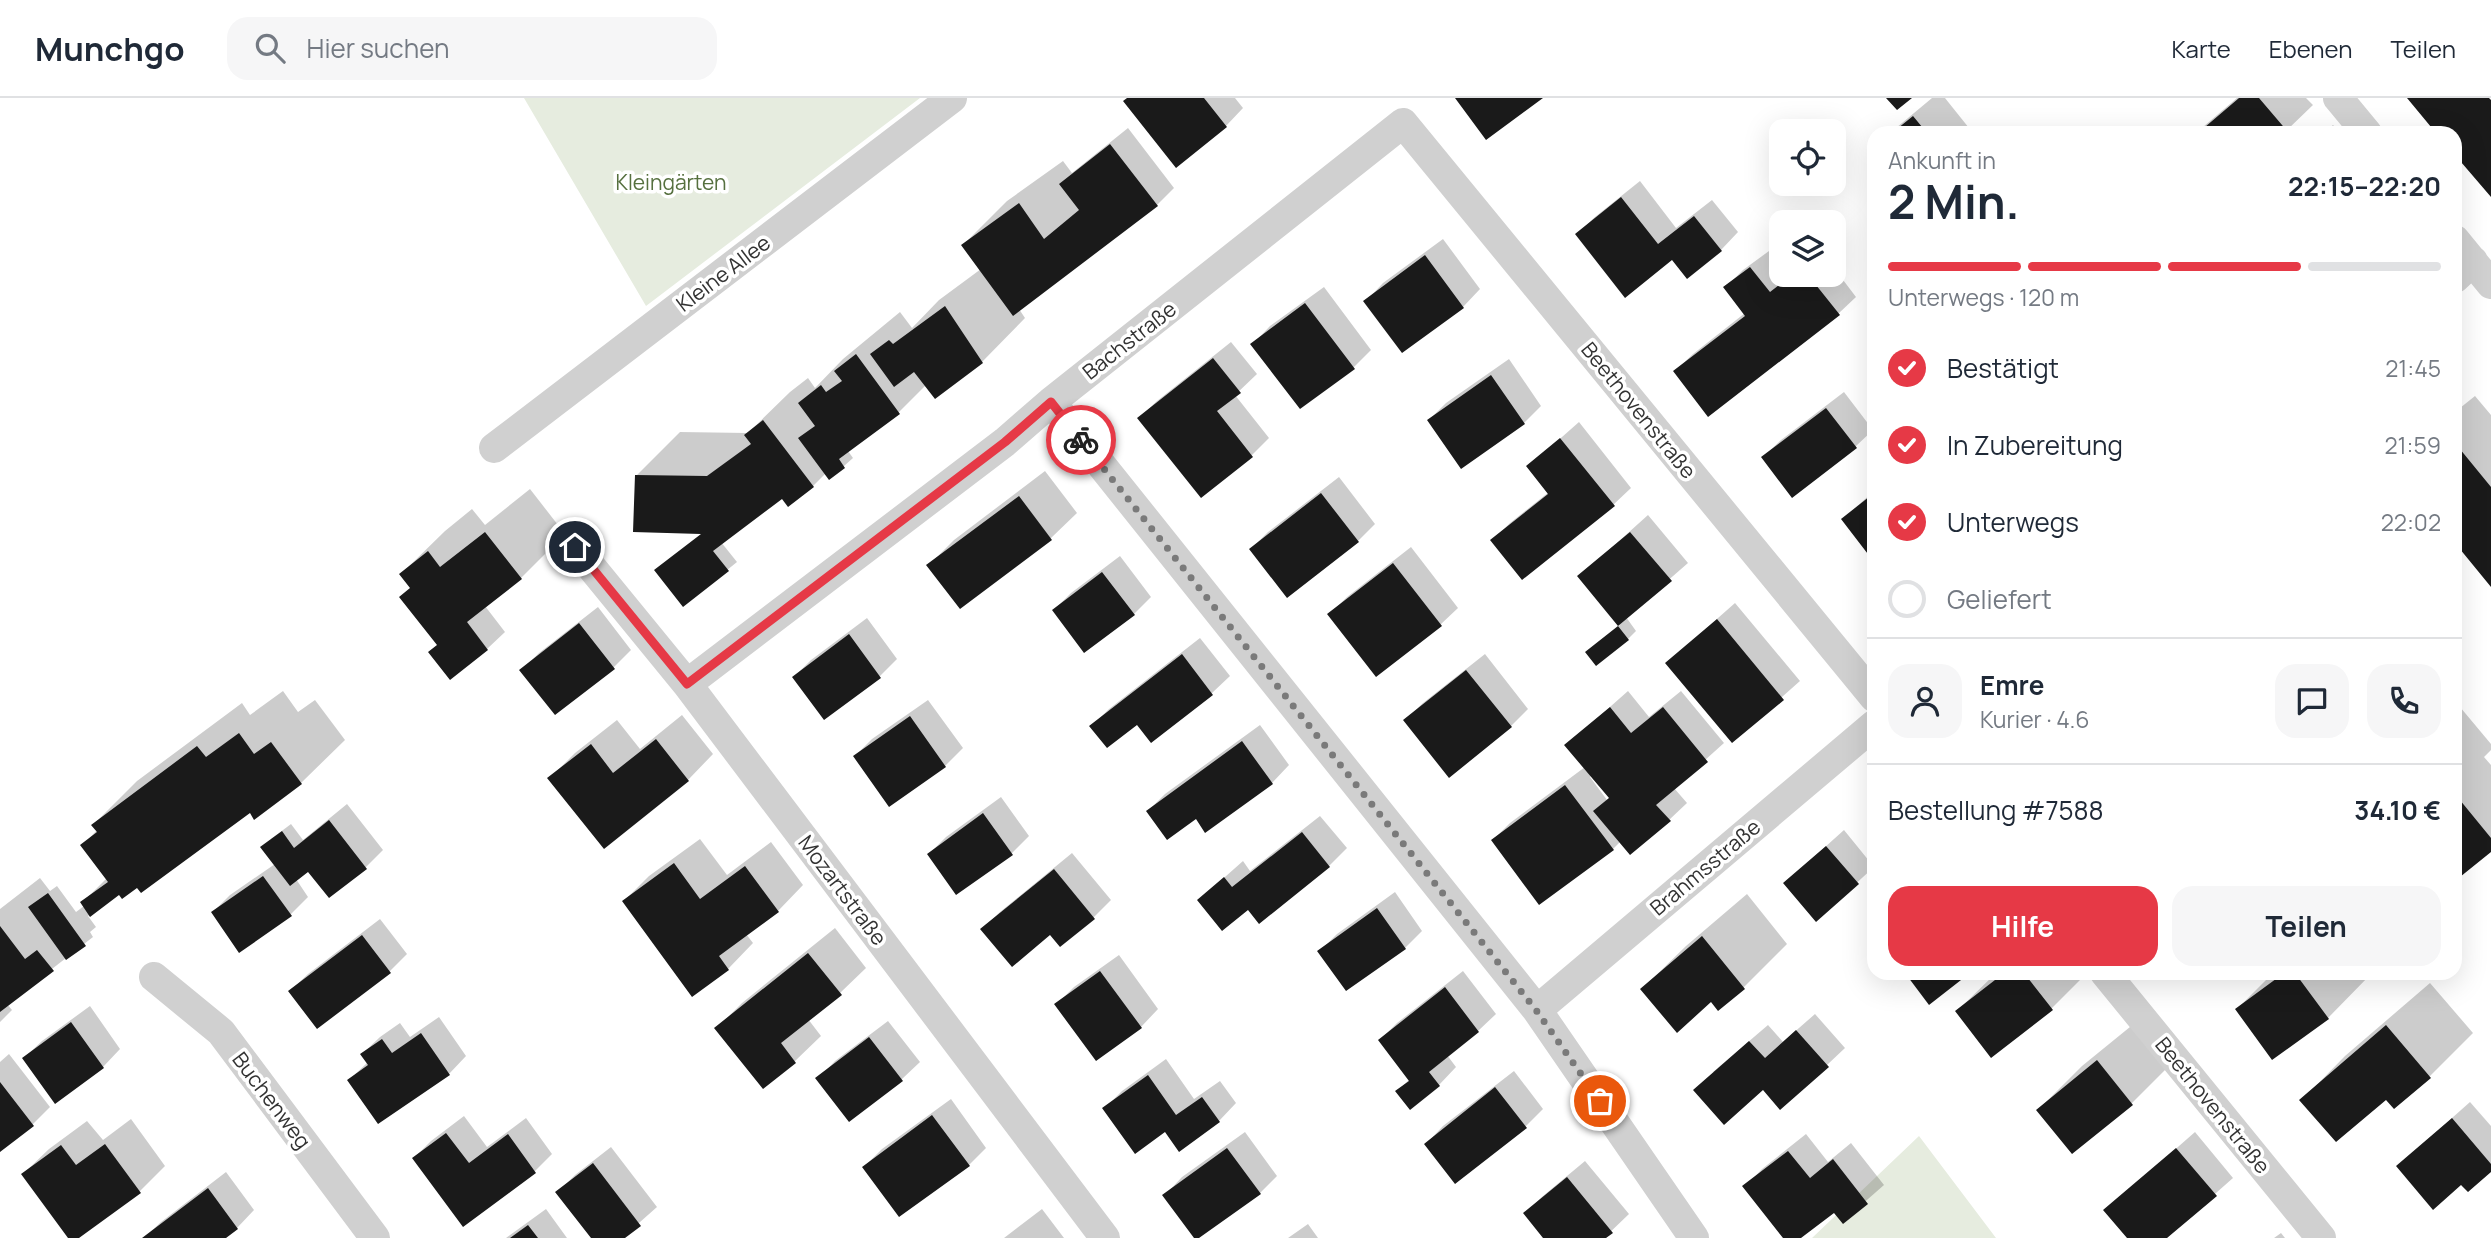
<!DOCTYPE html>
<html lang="de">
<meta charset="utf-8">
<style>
:root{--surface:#fff;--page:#f6f6f7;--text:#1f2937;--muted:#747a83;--line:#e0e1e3;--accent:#e63946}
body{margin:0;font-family:Manrope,sans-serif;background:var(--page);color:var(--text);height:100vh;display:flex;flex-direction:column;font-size:26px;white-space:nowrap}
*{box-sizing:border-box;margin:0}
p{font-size:23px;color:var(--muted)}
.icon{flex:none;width:38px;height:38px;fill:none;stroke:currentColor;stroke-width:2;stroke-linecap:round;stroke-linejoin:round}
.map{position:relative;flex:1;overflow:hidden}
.drawer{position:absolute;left:1867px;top:28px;width:595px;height:854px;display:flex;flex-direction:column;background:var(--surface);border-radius:21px;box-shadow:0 7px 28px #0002}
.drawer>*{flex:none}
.buttons{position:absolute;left:1769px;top:21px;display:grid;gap:14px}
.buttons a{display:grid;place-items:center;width:77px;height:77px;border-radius:14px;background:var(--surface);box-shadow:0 7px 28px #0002;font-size:35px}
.pin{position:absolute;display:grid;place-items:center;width:60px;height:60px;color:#fff;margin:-30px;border:4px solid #fff;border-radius:50%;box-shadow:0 2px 7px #0007}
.courier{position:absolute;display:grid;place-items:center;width:70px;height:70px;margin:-35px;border:5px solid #e63946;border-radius:50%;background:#fff;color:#222;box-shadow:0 2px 9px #0007}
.summary em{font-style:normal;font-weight:700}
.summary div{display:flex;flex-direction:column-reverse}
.summary{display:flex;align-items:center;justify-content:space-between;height:119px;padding:0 21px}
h1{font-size:46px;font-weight:700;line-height:52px}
.bar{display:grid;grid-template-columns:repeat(4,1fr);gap:10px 7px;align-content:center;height:84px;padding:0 21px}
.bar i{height:9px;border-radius:5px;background:var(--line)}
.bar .on{background:var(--accent)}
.bar p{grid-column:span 4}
.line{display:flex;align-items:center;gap:18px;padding:0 21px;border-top:2px solid var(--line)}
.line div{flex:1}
.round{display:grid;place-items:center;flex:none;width:74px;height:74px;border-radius:21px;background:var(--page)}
ol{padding:0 21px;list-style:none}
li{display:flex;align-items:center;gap:21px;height:77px}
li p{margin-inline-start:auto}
li .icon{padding:7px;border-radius:50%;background:var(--accent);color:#fff;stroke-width:4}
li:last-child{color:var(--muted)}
li i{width:38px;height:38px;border:4px solid var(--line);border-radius:50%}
.button{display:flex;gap:14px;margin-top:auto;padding:14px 21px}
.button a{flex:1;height:80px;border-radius:21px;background:var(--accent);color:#fff;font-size:28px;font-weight:700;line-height:80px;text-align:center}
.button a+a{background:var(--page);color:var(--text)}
header{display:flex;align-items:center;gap:42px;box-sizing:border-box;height:98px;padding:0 35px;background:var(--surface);border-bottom:2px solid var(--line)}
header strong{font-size:33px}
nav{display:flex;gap:38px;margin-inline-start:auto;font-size:24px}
.search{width:490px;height:63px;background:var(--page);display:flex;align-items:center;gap:18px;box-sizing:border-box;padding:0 24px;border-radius:21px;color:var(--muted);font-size:26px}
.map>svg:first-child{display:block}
</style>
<header>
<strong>Munchgo</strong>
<div class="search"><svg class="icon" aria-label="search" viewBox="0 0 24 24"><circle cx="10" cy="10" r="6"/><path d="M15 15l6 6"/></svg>Hier suchen</div>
<nav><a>Karte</a><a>Ebenen</a><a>Teilen</a></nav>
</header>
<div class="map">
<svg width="2491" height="1140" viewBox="0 0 2491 1140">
<rect width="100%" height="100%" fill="#fff"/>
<path fill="#e6ecdf" d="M 524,0 L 920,0 L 646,208 Z
M 1919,1038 L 1996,1140 L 1812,1140 Z"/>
<path fill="#0003" fill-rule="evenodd" d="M 1129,0 L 1235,0 L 1243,10 L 1226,28 Z
M 1932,0 L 1945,0 L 1973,35 L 1890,35 Z
M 2237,0 L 2306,0 L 2313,7 L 2284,35 L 2196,35 Z
M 2333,27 L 2340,35 L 2324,35 Z
M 1128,30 L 1174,90 L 1157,107 L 1019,211 L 1025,220 L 982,264 L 926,287 L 899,314 L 851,350 L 848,353 L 853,360 L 844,368 L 829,379 L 826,375 L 813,388 L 782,398 L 721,444 L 737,464 L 684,507 L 703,435 L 637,377 L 680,334 L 748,335 L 790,294 L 808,280 L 815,290 L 843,261 L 900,214 L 912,230 L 939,202 L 981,171 L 963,147 L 1007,103 L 1063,63 L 1072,75 Z
M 1640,83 L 1676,130 L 1712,102 L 1738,134 L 1721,152 L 1673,160 L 1577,136 L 1595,119 Z
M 1443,141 L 1480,191 L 1463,209 L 1366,203 L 1383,185 Z
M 1769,153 L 1782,169 L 1782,177 L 1834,177 L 1834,170 L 1856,199 L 1838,216 L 1675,273 L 1693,256 L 1745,215 L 1725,190 L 1743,172 Z
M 1324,189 L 1371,252 L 1354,269 L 1253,246 L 1270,228 Z
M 1231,244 L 1257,276 L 1235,297 L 1269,340 L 1252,357 L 1201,397 L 1139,320 L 1157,303 Z
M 1509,261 L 1541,308 L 1524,325 L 1429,322 L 1446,305 Z
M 1844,294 L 1873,332 L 1855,349 L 1763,359 L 1781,342 Z
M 2475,298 L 2491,317 L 2491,486 L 2455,443 L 2455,314 Z
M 1579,324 L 1631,390 L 1613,407 L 1493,442 L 1510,425 L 1549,394 L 1528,369 Z
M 1045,373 L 1077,415 L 1051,440 L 960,509 L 929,467 L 954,442 Z
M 1339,379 L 1375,426 L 1358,443 L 1251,451 L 1268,434 Z
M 530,391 L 565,436 L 521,480 L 485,508 L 505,534 L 487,551 L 451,580 L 439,546 L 411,489 L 401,476 L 445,433 L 472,411 L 485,427 Z
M 1874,393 L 1874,461 L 1843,421 Z
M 1648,417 L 1688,465 L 1626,519 L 1636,533 L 1628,541 L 1596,546 L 1620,527 L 1579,479 Z
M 1411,449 L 1458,510 L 1440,527 L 1330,516 L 1347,499 Z
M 1120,458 L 1151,499 L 1134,516 L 1054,512 L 1071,495 Z
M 1735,505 L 1800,583 L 1732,643 L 1667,565 Z
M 598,509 L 631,552 L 614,569 L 555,615 L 522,572 L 539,555 Z
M 867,520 L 897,561 L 880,578 L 824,619 L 794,579 L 811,562 Z
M 1200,540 L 1230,578 L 1212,595 L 1151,642 L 1137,625 L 1092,628 L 1109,611 Z
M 1485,556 L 1528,611 L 1511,628 L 1405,622 L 1423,605 Z
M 283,593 L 298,614 L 315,602 L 345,642 L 301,685 L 250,713 L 137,787 L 119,795 L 88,818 L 96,829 L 90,834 L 93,839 L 7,906 L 12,912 L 0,924 L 0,811 L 40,780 L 50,793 L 57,788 L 76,814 L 84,808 L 82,805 L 107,780 L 83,747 L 97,732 L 93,727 L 137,683 L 242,605 L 250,617 Z
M 1628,593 L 1649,619 L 1681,593 L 1724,645 L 1674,690 L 1687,705 L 1669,722 L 1621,743 L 1613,751 L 1493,742 L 1510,725 L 1585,669 L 1567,647 ZM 1592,677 L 1610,699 L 1607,702 L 1590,679 Z
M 928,602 L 963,650 L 945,668 L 889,707 L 855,658 L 872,641 Z
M 2455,603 L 2491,646 L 2491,652 L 2484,659 L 2491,667 L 2491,752 L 2455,781 Z
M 682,617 L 713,656 L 688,682 L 604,748 L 550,680 L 575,655 L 617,622 L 640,651 Z
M 1260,627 L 1289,667 L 1272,685 L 1206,732 L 1196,718 L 1148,713 L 1165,696 Z
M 1001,699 L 1029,738 L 1012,755 L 929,756 L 946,739 Z
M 347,706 L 383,752 L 366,769 L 309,771 L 296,781 L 308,799 L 291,816 L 213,814 L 230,797 L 275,766 L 271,741 L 291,726 L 303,742 Z
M 1320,718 L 1347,750 L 1329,768 L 1259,823 L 1248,810 L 1199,802 L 1243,763 L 1250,773 Z
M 1844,732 L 1874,769 L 1816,822 L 1785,785 Z
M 700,741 L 727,777 L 771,744 L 803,787 L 778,813 L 746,836 L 753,845 L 728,871 L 624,803 L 649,778 Z
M 1072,755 L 1111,802 L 1094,819 L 1060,846 L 1050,835 L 982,831 L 1000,814 Z
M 1395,794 L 1422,833 L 1405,850 L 1320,853 L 1337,836 Z
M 1747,796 L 1787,846 L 1744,889 L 1718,910 L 1712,902 L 1642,891 L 1686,848 Z
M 380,821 L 407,856 L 390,873 L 290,893 L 308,876 Z
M 835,830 L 866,870 L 840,895 L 808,921 L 821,938 L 795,963 L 764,988 L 717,930 L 742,905 Z
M 1119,857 L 1158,911 L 1141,929 L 1057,906 L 1074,889 Z
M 1463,873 L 1496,916 L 1478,933 L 1447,957 L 1456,969 L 1439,987 L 1410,1010 L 1397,993 L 1410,981 L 1380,942 L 1397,925 Z
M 1996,875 L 2087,875 L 2052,910 L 1992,957 L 1957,913 Z
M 2273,875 L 2371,875 L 2371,876 L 2328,920 L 2237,911 Z
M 2430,885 L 2473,935 L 2430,978 L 2386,1000 L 2302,1002 L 2345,958 Z
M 90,908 L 120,951 L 103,969 L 24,960 L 42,943 Z
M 1815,916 L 1845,950 L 1827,967 L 1763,989 L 1713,974 L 1768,927 L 1783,944 Z
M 439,919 L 466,958 L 449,976 L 349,982 L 368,964 L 362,956 L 380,939 L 400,925 L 410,939 Z
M 2141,920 L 2175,962 L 2132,1005 L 2072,1053 L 2038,1012 L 2082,968 Z
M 888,923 L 920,964 L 902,981 L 849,1022 L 818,981 L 835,963 Z
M 9,956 L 50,1009 L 33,1026 L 0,1052 L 0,964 Z
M 1166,961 L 1194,1001 L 1220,983 L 1236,1005 L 1219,1023 L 1179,1051 L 1165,1032 L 1105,1010 L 1122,993 Z
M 1514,973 L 1543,1011 L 1526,1028 L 1456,1084 L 1426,1046 L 1443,1028 Z
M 951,1001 L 986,1050 L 969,1067 L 864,1069 L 882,1051 Z
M 2470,1004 L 2491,1028 L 2491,1072 L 2462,1085 L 2398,1068 Z
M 464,1018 L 487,1049 L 526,1020 L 552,1056 L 535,1073 L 414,1060 L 431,1043 Z
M 131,1021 L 165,1068 L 140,1093 L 76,1140 L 71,1140 L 23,1076 L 49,1051 L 87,1023 L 103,1042 Z
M 1245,1034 L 1277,1078 L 1260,1095 L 1196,1140 L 1165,1097 L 1182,1079 Z
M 2195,1034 L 2233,1080 L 2165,1140 L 2129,1140 L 2106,1112 Z
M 1806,1036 L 1828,1064 L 1851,1045 L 1884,1087 L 1843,1123 L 1834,1112 L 1799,1140 L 1786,1140 L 1745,1089 L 1762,1071 Z
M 611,1049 L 657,1109 L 622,1140 L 593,1140 L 558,1094 L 575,1077 Z
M 1585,1063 L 1629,1116 L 1604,1140 L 1546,1140 L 1525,1115 L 1543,1098 Z
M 226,1074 L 254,1112 L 237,1130 L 223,1140 L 144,1140 L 161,1124 Z
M 546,1111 L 567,1140 L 506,1140 Z
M 1042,1111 L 1064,1140 L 1004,1140 Z
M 1308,1126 L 1318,1140 L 1288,1140 Z
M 2281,1135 L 2285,1140 L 2274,1140 Z"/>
<path fill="#1a1a1a" d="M 1127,0 L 1204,0 L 1227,29 L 1176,70 L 1123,3 Z
M 1455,0 L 1543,0 L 1486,42 Z
M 1886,0 L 1912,0 L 1897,12 Z
M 2239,0 L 2259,0 L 2288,34 L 2198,35 Z
M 2407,0 L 2489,0 L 2491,2 L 2491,99 L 2455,57 L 2455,35 L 2436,35 Z
M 1913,18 L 1927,35 L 1892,35 Z
M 1110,46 L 1158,108 L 1013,218 L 961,147 L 1019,105 L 1044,141 L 1079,112 L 1059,86 Z
M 1621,99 L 1658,146 L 1694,118 L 1722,153 L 1687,181 L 1672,162 L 1625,200 L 1575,136 Z
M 1425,157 L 1464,210 L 1402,255 L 1363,203 Z
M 1750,169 L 1770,194 L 1792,177 L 1808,177 L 1840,217 L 1708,319 L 1673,273 L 1745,218 L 1723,189 Z
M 1305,205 L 1355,271 L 1300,311 L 1250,246 Z
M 945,208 L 983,265 L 935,301 L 914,274 L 894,289 L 870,256 L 889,242 L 893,246 Z
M 856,256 L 900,316 L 839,361 L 845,370 L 829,382 L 798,340 L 815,328 L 798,305 L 821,287 L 826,294 L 842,283 L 834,273 Z
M 1213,260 L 1241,295 L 1217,313 L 1253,359 L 1201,400 L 1137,320 Z
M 1491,277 L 1525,326 L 1461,371 L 1427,322 Z
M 1826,310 L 1857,350 L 1792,400 L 1761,359 Z
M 763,322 L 814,389 L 788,409 L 782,401 L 713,453 L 729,473 L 683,509 L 654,472 L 701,436 L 633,434 L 635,377 L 707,378 L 751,346 L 744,337 Z
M 1560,340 L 1615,408 L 1522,482 L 1490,442 L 1548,396 L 1526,368 Z
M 2455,345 L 2491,389 L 2491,489 L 2455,445 Z
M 1321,395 L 1359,444 L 1287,500 L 1249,451 Z
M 1874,395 L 1874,464 L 1841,421 Z
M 1019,398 L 1052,442 L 960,511 L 926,467 Z
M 485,434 L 522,481 L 467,524 L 488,552 L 450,582 L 428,554 L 437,547 L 399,499 L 410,490 L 399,476 L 428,453 L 440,469 Z
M 1630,434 L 1672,483 L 1618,528 L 1577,478 Z
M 1393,465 L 1442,528 L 1376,579 L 1327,516 Z
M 1102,474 L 1135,517 L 1084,555 L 1052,512 Z
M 1717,521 L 1784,602 L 1732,645 L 1665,565 Z
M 579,525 L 615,571 L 555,617 L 519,572 Z
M 1618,528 L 1629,542 L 1596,568 L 1585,554 Z
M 849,536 L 881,580 L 824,622 L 792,579 Z
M 1182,556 L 1213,597 L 1151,645 L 1137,627 L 1107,650 L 1089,628 Z
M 1466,572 L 1512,629 L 1449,680 L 1403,622 Z
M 1610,609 L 1631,635 L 1663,609 L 1708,664 L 1656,707 L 1671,723 L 1630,757 L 1593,713 L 1609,700 L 1564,647 Z
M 910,618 L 946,669 L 889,709 L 853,658 Z
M 239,635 L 254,656 L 271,644 L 302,686 L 254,722 L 250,715 L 141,795 L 137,790 L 122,801 L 119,797 L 90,819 L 80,804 L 108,784 L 80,747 L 97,734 L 91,727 L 197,648 L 206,659 Z
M 656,641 L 689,683 L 604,751 L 547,680 L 591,646 L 613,675 Z
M 1242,643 L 1273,686 L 1205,735 L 1196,721 L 1167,742 L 1146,713 Z
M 1565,687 L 1614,752 L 1539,807 L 1491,742 Z
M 2455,696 L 2491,740 L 2491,754 L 2455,783 Z
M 983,715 L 1013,757 L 956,797 L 927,756 Z
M 329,722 L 367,771 L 329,800 L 308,774 L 290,788 L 260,749 L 282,733 L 294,750 Z
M 1302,734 L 1330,769 L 1259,826 L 1248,812 L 1222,833 L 1197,802 L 1224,779 L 1232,789 Z
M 1826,748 L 1859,786 L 1816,824 L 1783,785 Z
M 674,765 L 700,801 L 745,768 L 779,814 L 719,858 L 729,872 L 692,899 L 622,803 Z
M 1054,771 L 1095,821 L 1060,849 L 1050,837 L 1012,869 L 980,831 Z
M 263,778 L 292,818 L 239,855 L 211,814 Z
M 48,795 L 86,848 L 66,862 L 28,809 Z
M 1377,810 L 1406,851 L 1346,893 L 1317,853 Z
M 0,828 L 25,861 L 37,852 L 54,873 L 0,914 Z
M 362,837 L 391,875 L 317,931 L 288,893 Z
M 1702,838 L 1745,891 L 1718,913 L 1711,904 L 1677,935 L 1640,891 Z
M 808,855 L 842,897 L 781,945 L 796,965 L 763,991 L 714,930 Z
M 1100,873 L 1142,930 L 1096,963 L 1054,906 Z
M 1905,875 L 1970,875 L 1929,907 Z
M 2004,875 L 2024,875 L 2053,912 L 1991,960 L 1955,913 Z
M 2284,875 L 2295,875 L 2329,921 L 2272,962 L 2235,911 Z
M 1445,889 L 1479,934 L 1429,974 L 1440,988 L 1410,1012 L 1395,993 L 1409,983 L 1378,942 Z
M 71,924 L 104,970 L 55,1006 L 22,960 Z
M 2386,927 L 2431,980 L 2394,1011 L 2386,1002 L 2336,1044 L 2299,1002 Z
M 1796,932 L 1829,969 L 1780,1012 L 1763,992 L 1724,1027 L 1693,992 L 1749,943 L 1765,960 Z
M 421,935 L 450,977 L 378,1026 L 347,982 L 368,967 L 360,956 L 382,941 L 392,955 Z
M 869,939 L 903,983 L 849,1024 L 815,980 Z
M 2097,962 L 2133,1007 L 2072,1056 L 2036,1012 Z
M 1148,977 L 1176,1017 L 1202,999 L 1220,1024 L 1179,1054 L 1165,1034 L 1135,1056 L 1102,1010 Z
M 0,984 L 34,1028 L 0,1054 Z
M 1495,989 L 1527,1030 L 1455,1086 L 1424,1046 Z
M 932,1017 L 970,1068 L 899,1119 L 862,1069 Z
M 2452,1020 L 2491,1066 L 2491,1074 L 2468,1094 L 2461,1087 L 2433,1112 L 2396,1068 Z
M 446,1035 L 469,1065 L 508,1036 L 536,1075 L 463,1129 L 412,1060 Z
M 105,1046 L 141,1095 L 79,1140 L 68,1140 L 21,1076 L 61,1047 L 76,1067 Z
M 1227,1050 L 1261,1096 L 1199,1140 L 1194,1140 L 1162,1097 Z
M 2176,1050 L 2217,1098 L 2167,1140 L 2127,1140 L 2103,1112 Z
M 1788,1053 L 1810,1080 L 1833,1061 L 1868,1106 L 1843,1126 L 1834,1115 L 1801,1140 L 1783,1140 L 1742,1088 Z
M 593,1065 L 641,1128 L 625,1140 L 591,1140 L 555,1094 Z
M 1567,1079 L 1613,1135 L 1606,1140 L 1543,1140 L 1523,1115 Z
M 208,1090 L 238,1131 L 226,1140 L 142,1140 Z
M 528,1127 L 538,1140 L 510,1140 Z"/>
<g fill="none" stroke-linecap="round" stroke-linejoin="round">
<path stroke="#d0d0d0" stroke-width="30" d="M 2338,0 L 2367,35
M 2455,142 L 2491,186
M 2455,180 L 2473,163
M 1051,304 L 1537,912 L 1694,1140
M 494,350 L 952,0
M 575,449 L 687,586 L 1105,1140
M 687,586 L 1005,344 L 1051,304 L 1403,25 L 1874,599
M 2105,875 L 2321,1140
M 154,879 L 221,934 L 375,1140
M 1537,912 L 1874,627"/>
</g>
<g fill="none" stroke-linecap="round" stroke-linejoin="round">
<path stroke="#7a7a7a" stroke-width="7" stroke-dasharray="0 12.6" d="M 1081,342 L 1536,912 L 1600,1003"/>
<path stroke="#e63946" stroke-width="9" d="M 575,449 L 687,586 L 1005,344 L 1051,304 L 1081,342"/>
</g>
<g text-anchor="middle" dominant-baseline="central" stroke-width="7" stroke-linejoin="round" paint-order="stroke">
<g font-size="21" fill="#56703f" stroke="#fff">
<text x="671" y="84">Kleingärten</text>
</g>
<g font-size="21" fill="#333" stroke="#fff">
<text transform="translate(723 175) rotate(-37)">Kleine Allee</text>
<text transform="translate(1129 242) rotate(-38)">Bachstraße</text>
<text transform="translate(1639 312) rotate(51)">Beethovenstraße</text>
<text transform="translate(1705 769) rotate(-40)">Brahmsstraße</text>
<text transform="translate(843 792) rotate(53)">Mozartstraße</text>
<text transform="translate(272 1002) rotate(53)">Buchenweg</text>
<text transform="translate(2213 1007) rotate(51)">Beethovenstraße</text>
</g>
</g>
</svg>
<div class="buttons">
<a><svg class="icon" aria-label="locate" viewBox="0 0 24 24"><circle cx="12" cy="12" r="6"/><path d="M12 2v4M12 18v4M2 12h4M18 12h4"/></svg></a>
<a><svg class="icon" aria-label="layers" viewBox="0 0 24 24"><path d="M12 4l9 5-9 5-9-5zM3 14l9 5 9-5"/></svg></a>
</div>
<div class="pin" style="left:1600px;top:1003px;background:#ea580c"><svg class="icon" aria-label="bag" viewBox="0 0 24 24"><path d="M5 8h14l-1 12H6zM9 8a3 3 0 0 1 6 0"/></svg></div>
<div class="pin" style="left:575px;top:449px;background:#1f2937"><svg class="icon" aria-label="home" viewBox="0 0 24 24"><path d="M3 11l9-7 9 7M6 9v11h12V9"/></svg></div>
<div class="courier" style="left:1081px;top:342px"><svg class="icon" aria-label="bike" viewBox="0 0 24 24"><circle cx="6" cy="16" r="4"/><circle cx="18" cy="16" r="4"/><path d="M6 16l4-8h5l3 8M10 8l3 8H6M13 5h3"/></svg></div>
<section class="drawer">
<div class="summary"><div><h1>2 Min.</h1><p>Ankunft in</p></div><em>22:15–22:20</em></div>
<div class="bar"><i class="on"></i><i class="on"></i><i class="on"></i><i></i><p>Unterwegs · 120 m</p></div>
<ol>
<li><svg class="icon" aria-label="check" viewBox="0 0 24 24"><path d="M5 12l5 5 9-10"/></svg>Bestätigt<p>21:45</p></li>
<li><svg class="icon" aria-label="check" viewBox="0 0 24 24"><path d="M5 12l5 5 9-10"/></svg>In Zubereitung<p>21:59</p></li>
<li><svg class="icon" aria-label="check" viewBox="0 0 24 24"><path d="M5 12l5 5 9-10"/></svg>Unterwegs<p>22:02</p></li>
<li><i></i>Geliefert</li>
</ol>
<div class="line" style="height:126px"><a class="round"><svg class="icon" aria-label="person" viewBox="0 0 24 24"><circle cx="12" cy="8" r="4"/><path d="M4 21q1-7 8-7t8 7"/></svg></a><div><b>Emre</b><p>Kurier · 4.6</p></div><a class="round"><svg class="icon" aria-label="chat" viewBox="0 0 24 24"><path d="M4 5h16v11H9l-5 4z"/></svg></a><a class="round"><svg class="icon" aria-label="phone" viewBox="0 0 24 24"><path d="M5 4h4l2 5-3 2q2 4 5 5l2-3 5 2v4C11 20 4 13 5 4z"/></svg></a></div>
<div class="line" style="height:91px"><div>Bestellung #7588</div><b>34.10 €</b></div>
<div class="button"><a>Hilfe</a><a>Teilen</a></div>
</section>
</div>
